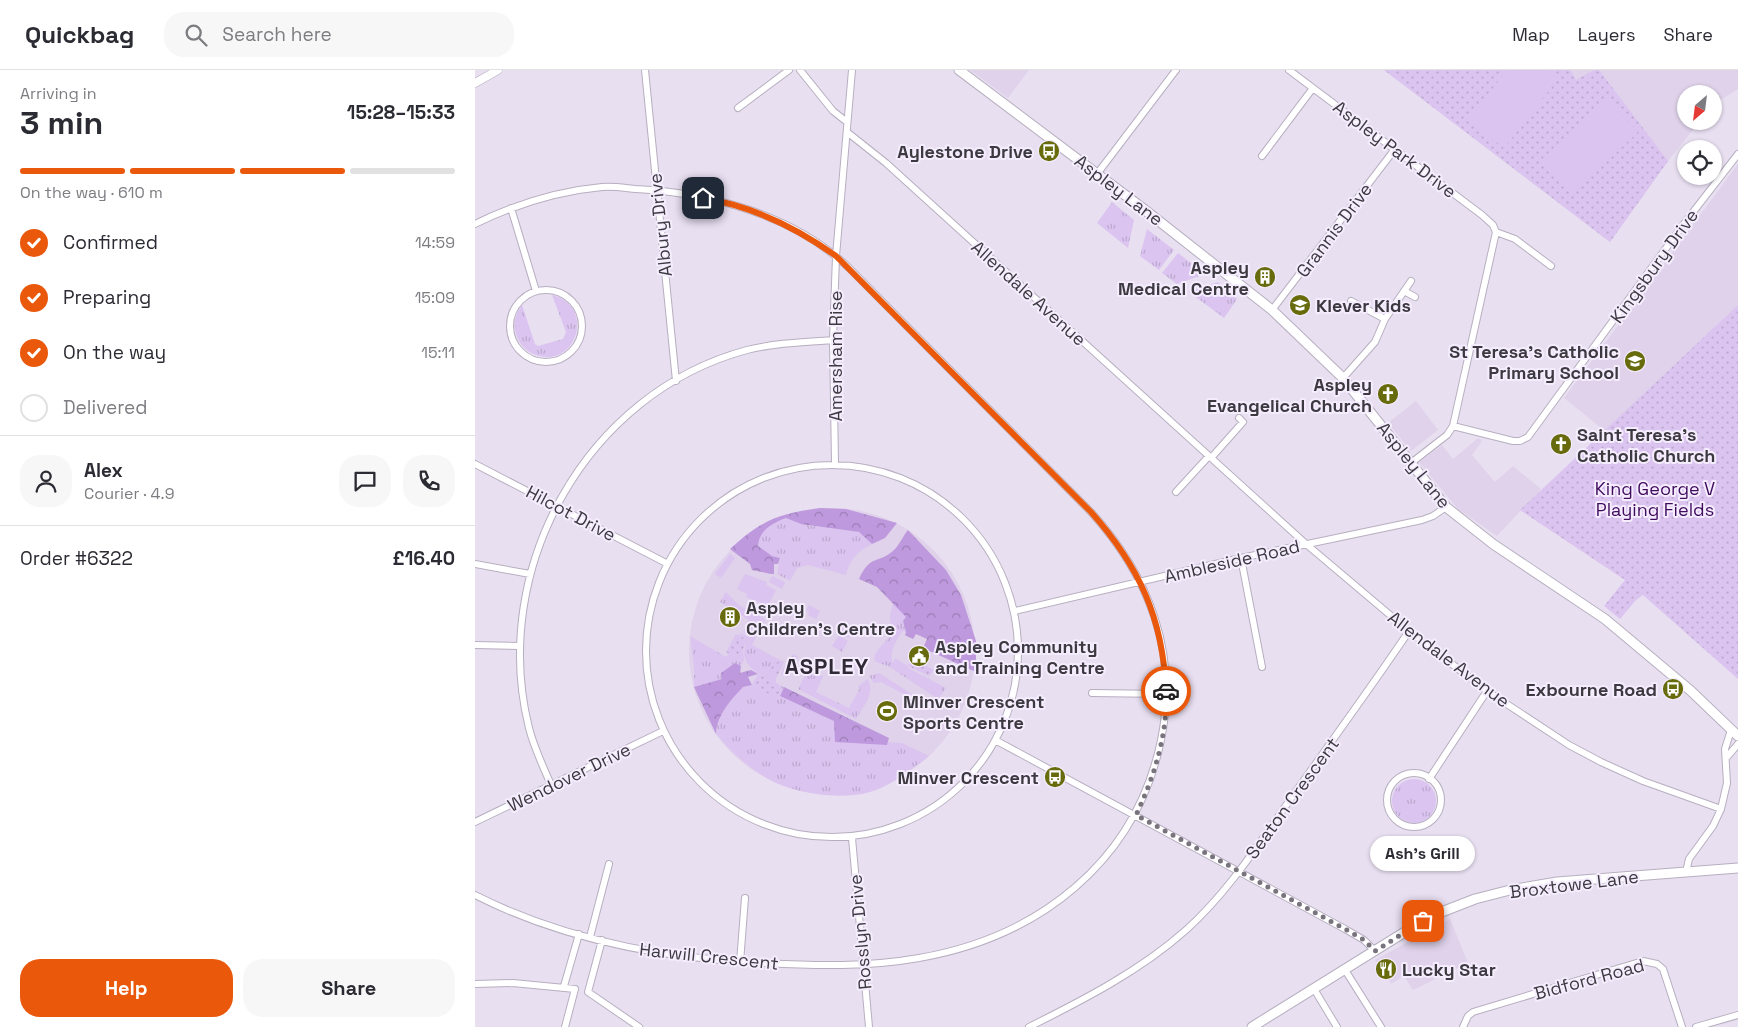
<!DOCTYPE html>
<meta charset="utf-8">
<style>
:root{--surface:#fff;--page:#f7f7f7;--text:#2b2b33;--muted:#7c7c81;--line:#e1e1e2;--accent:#ea580c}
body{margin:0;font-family:"Space Grotesk",sans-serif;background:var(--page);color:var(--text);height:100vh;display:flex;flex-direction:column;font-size:19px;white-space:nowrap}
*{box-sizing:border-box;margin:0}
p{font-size:16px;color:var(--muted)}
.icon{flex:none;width:28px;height:28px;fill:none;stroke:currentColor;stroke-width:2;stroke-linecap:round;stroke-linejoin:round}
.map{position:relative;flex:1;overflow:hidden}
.side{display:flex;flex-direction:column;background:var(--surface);width:475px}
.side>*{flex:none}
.needle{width:32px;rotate:208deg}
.fabs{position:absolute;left:1202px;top:15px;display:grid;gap:10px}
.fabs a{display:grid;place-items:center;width:45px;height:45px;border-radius:50%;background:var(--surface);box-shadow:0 1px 4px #0004;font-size:25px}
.pin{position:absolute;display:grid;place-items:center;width:42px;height:42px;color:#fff;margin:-21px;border-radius:10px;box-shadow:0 2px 8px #0006}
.courier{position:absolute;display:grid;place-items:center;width:50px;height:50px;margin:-25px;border:4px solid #ea580c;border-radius:50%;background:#fff;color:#222;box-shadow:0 1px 6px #0007}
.bubble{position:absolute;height:35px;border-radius:18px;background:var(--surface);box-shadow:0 1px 4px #0004;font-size:16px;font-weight:700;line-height:35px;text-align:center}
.overview em{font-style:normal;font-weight:700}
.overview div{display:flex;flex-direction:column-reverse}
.overview{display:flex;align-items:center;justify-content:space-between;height:85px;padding:0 20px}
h1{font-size:32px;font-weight:700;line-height:38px}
.bar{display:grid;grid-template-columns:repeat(4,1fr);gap:8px 5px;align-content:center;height:60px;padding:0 20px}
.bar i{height:6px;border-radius:4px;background:var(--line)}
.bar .current{background:var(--accent)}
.bar p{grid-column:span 4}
.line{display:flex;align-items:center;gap:12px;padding:0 20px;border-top:1px solid var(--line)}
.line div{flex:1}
.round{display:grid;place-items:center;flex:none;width:52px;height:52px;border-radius:20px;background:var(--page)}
ol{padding:0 20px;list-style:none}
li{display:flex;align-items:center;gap:15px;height:55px}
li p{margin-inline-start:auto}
li .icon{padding:5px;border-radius:50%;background:var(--accent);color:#fff;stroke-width:4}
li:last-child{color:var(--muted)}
li i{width:28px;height:28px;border:2px solid var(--line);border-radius:50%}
.primary-button{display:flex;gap:10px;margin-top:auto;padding:10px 20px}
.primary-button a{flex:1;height:58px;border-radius:20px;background:var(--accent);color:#fff;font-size:20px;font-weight:700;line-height:58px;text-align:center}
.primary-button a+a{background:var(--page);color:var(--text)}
header{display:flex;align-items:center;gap:30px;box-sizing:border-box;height:70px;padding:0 25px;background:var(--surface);border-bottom:1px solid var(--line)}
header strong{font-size:24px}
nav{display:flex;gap:28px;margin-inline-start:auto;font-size:18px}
.search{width:350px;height:45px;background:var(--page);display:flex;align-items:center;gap:12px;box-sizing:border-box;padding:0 18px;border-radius:20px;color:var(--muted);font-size:19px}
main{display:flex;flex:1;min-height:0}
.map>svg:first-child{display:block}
</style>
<header>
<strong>Quickbag</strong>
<div class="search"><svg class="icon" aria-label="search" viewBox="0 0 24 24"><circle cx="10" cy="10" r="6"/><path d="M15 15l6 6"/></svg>Search here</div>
<nav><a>Map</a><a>Layers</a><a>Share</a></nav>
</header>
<main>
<section class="side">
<div class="overview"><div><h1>3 min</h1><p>Arriving in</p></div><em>15:28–15:33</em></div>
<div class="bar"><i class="current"></i><i class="current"></i><i class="current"></i><i></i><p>On the way · 610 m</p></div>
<ol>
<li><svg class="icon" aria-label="check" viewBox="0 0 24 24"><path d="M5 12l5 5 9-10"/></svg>Confirmed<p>14:59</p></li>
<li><svg class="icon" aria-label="check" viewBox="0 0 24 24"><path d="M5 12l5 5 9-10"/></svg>Preparing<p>15:09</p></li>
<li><svg class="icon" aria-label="check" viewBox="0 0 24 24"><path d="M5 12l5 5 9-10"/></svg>On the way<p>15:11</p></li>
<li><i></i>Delivered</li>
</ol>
<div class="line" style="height:90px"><a class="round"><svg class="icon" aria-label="person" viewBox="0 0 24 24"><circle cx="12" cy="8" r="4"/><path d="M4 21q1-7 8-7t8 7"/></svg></a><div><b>Alex</b><p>Courier · 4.9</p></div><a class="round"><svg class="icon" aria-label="chat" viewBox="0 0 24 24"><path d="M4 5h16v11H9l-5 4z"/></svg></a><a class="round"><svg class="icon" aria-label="phone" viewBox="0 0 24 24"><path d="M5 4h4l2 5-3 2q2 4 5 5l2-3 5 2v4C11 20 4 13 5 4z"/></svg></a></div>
<div class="line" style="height:65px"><div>Order #6322</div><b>£16.40</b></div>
<div class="primary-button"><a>Help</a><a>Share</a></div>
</section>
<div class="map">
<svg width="1263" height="957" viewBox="0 0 1263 957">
<defs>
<pattern id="grass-tufts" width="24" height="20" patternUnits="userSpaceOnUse" patternTransform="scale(1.25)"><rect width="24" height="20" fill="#dbc4f0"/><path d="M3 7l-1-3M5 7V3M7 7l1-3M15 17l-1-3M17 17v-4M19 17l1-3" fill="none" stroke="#bda9cf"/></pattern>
<pattern id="forest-crowns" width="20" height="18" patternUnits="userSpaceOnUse" patternTransform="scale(1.25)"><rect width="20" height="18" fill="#be99de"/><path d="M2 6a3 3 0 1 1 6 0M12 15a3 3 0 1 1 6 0" fill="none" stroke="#9c7eb5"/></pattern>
<pattern id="park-dots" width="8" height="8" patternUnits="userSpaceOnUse" patternTransform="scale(1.25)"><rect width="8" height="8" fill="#dbc4f0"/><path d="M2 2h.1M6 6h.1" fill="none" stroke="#bda9cf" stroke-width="1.8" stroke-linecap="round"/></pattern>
</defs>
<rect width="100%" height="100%" fill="#e8dff1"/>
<path fill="#dfd2ea" d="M 495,0 L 554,0 L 533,28 Z
M 909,0 L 1263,0 L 1263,19 L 1239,34 L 1239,24 L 1211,24 L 1211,51 L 1225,51 L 1193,91 L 1135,172 Z
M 1263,94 L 1263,235 L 1130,361 L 1089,328 Z
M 941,331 L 963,360 L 936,381 L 913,353 Z
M 1003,368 L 1007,371 L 997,385 L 1020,412 L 1038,396 L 1066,419 L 1022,466 L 983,439 L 944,392 L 967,375 L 978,389 Z
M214 581a143 143 0 1 1 286 0a143 143 0 1 1-286 0Z
M 975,849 L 993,893 L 938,920 L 929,906 L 916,914 L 900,890 Z"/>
<path fill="url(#grass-tufts)" d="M 637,132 L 659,150 L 653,178 L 622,153 Z
M 672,159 L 699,180 L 684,200 L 665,186 Z
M 703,183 L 730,204 L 702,214 L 687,203 Z
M 743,212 L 762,229 L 749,248 L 714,222 Z
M 77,225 C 121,235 102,299 61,285 C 52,282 46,276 42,267 C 38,257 39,244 47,235 L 60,274 L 63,276 L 88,269 L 91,262 Z
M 311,448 L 326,454 L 384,462 L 397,474 C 383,481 375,489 371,505 L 333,495 L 322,498 L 315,511 L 302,504 L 305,488 L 297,486 L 283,476 C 284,460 297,453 311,448 Z
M 251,522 L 264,535 L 290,549 L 277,575 L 305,590 L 294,600 L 301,609 L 301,613 C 283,604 260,594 273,570 L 264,565 L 266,563 L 276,568 L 268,562 L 274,550 L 245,532 Z
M 418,532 L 432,547 L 428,551 L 431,562 L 427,561 C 422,571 413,582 418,593 L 420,588 L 433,596 L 433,598 L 471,618 L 463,629 L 413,596 L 401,592 L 399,588 L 402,581 L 417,564 L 415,546 Z
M 334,535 L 345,541 L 341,549 L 333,545 L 334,541 L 331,540 Z
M366 561a6 6 0 1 1 12 0a6 6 0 1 1-12 0Z
M 364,565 L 373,571 L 367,582 L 357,576 Z
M 215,566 L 251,587 L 254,584 L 258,586 L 265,584 L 268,578 L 269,590 L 266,596 L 260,593 L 248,609 L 219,617 L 219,597 Z
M 340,597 L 341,603 L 348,606 L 341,622 L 374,638 L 385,618 L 383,617 L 392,609 C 402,621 388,637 381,649 L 323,619 L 333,599 Z
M 404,603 L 443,628 L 442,630 L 451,636 L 406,612 L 399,613 L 394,606 Z
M 277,615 L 303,629 L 305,626 L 412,675 L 413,672 L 427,673 L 454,686 C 435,700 418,715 395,722 C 365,731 312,723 287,705 C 269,694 255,680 241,664 C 242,645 255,631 268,617 Z
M917 731a22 22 0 1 1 44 0a22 22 0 1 1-44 0Z"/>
<path fill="url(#forest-crowns)" d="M 345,438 L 371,439 L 422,453 L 410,468 L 397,474 L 384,462 L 326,454 L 311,448 C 298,453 284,460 283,476 L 297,486 L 305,488 L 303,494 L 299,494 L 299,504 L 296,504 L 277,500 L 275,494 L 255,479 C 287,450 302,444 345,438 Z
M 433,460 L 471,500 L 486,525 L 501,571 L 501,602 L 448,578 L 452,569 L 441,564 L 438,569 L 430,565 L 431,562 L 428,551 L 431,547 L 402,517 L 384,509 C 395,484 404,494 419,480 C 425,474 428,466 433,460 Z
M 260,593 L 266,596 L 265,603 L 276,600 L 283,604 L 273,607 L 277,615 L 268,617 C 255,631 242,645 241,664 L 219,617 L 247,609 L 246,603 Z
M 309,617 L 414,668 L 412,675 L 360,672 L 359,651 L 305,626 Z"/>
<path fill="url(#park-dots)" d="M 909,0 L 1095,0 L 1101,10 L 1119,0 L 1124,0 L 1193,91 L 1135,172 Z
M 1263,235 L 1263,609 L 1168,525 L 1161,530 L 1145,549 L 1129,536 L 1150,510 L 1045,440 Z
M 261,564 L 273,570 L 265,584 L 257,586 L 251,582 Z
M 318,584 L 323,587 L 313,607 L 306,604 L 311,593 L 313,594 Z
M 437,589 L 459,600 L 454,606 L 433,596 Z
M 305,590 L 309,592 L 301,609 L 293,600 Z
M 283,604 L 309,617 L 303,629 L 277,615 Z"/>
<path fill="#dbc4f0" d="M 1032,0 L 1071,0 L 1083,9 L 1029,78 L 993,50 Z
M 1131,29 L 1163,62 L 1099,122 L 1067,89 Z
M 255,484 L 260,488 L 246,508 L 240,504 Z
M 270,504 L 292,512 L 291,515 L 301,520 L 293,536 L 271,527 L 272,524 L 262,519 Z
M 297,506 L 310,512 L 307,519 L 294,512 Z"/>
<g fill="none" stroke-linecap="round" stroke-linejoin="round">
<g stroke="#b7afc0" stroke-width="8">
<path id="minor" d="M 170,0 L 201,311
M 325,0 L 358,41 L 372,52
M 814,0 L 1007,145 L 1018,155 L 1021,162
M 263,38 L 314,0
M 372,62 L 411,93 L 831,474 L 934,561 L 1012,621 L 1094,675 L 1126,692 L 1168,711 L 1246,739
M 787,86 L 838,18
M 622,104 L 701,0
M 36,138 L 61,221
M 0,154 C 39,135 83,121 127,117 C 138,116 150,118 161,119 C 236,123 319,145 374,198 L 616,442 C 674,506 704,583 686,670 C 661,792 564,867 444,888 C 393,897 342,896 291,893 C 192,889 89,870 0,825
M 1021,162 L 1040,169 L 1076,196
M35 256a36 36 0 1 1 72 0a36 36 0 1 1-72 0Z
M 929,221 L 940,227
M 876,231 L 910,249
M 797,240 L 920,79
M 868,308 L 900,272 L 910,249 L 936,211
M 978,356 L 1038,371 L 1045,371 L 1053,367 L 1208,155 L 1263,84
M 736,388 L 768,352 L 764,348
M 360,393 L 358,270 L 361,186 L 377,0
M 936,393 L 972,365 L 978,356 L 1021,162
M 0,394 L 191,493
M171 581a186 186 0 1 1 372 0a186 186 0 1 1-372 0Z
M 701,422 L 734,386
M 766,488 L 787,597
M 0,494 L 55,504
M 540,541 L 766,488 L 947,450 L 958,446 L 971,437
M 0,575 L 45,576
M 617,623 L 691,624
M 522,671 L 870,859 L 889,870 L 900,881
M 1252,687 L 1263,674
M912 730a27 27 0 1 1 54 0a27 27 0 1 1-54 0Z
M 954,709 L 1012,621
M 76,715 C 68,696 59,678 54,658 C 14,499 111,323 272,280 C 300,273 330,272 358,270
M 0,752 L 188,661
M 377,768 L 394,957
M 1211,802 L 1214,789 L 1238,756 L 1246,739 L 1252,713 L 1250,679 L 1256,660
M 115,867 L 134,794
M 127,870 L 113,922 L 164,957
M 265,892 L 270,828
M 870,900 L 906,957
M 0,914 L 38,913 L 100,919 L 90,957
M 89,916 L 104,864
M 839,919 L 862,957
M 554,957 C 608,930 665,901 711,860 C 752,823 781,778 812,734 C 853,676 895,619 934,561
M 988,957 L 993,946 L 998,942 L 1168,891 L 1182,894 L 1188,899 L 1207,957
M 1221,957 L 1263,945"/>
</g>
<g stroke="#b7afc0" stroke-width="9">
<path id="tertiary" d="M 0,13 L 23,0"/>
</g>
<g stroke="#b7afc0" stroke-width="11">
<path id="secondary" d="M 484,0 L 670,140 L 797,240 L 868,308 L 971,437 L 1018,474 L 1130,549 L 1216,621 L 1263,666
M 777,957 L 933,860 L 964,843 L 1000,829 L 1035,820 L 1082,812 L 1263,798"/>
</g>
<use href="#minor" stroke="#fff" stroke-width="6"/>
<use href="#tertiary" stroke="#fff" stroke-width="8"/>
<use href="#secondary" stroke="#fff" stroke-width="9"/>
</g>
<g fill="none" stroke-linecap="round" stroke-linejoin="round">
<path stroke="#79737e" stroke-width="5" stroke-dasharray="0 9" d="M 691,621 C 693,664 679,707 661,745 L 870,859 L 889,870 L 900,881 L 948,851"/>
<path stroke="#ea580c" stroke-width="6" d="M 228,128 C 277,136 322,158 361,186 L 616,442 C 664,496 688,548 691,621"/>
</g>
<defs>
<g id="bus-disc" transform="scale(1.125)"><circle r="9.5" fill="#676b0c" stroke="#f5edfe"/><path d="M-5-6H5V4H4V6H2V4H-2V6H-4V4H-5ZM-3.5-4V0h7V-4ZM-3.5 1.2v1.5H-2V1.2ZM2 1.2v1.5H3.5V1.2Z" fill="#fff"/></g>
<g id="building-disc" transform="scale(1.125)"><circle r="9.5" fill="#676b0c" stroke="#f5edfe"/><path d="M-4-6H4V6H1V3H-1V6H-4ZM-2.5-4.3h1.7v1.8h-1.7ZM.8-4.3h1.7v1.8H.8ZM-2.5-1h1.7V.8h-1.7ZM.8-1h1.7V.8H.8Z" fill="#fff"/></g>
<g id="school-disc" transform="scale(1.125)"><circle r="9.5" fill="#676b0c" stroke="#f5edfe"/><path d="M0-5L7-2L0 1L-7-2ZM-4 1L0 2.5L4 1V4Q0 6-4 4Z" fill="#fff"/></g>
<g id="church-disc" transform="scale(1.125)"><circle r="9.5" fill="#676b0c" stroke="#f5edfe"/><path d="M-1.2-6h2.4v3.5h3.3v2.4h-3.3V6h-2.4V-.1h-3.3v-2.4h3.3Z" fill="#fff"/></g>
<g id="civic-disc" transform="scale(1.125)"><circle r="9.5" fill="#676b0c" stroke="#f5edfe"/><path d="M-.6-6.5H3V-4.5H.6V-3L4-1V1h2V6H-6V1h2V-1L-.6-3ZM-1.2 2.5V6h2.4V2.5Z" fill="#fff"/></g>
<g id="stadium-disc" transform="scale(1.125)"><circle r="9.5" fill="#676b0c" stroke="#f5edfe"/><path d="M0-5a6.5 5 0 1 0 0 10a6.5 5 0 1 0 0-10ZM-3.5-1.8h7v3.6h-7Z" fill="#fff"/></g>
<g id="restaurant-disc" transform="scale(1.125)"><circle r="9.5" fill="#676b0c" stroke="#f5edfe"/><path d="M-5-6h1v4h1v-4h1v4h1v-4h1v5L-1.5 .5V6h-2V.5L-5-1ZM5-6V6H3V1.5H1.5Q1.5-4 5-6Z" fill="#fff"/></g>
</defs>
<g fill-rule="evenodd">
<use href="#bus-disc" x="574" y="81"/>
<use href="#building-disc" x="790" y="207"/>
<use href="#school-disc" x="825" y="235"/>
<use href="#school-disc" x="1160" y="291"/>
<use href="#church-disc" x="913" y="324"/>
<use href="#church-disc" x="1086" y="374"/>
<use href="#building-disc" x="255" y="547"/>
<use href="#civic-disc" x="444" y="586"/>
<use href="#bus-disc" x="1198" y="619"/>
<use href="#stadium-disc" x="412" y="641"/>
<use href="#bus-disc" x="580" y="707"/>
<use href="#restaurant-disc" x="911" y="899"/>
</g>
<g text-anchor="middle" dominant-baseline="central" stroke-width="4" stroke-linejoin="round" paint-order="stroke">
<g font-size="18" fill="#3d3940" stroke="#f5edfe">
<text transform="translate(920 79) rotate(37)">Aspley Park Drive</text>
<text transform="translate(644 120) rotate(37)">Aspley Lane</text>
<text transform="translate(185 155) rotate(-96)">Albury Drive</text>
<text transform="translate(859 160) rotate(-53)">Grannis Drive</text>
<text transform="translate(1179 196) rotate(-54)">Kingsbury Drive</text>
<text transform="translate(554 223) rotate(42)">Allendale Avenue</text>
<text transform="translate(360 286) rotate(-90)">Amersham Rise</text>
<text transform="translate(939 395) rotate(51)">Aspley Lane</text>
<text transform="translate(96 443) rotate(28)">Hilcot Drive</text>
<text transform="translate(757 491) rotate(-13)">Ambleside Road</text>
<text transform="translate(974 589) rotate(37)">Allendale Avenue</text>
<text transform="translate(94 707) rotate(-26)">Wendover Drive</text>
<text transform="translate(817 728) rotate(-54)">Seaton Crescent</text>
<text transform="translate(1099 814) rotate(-7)">Broxtowe Lane</text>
<text transform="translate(385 862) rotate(-95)">Rosslyn Drive</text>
<text transform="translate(234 886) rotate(6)">Harwill Crescent</text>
<text transform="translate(1114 909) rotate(-15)">Bidford Road</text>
</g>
<g font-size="18" font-weight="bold" fill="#3d3940" stroke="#f5edfe" text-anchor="end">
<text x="558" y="81">Aylestone Drive</text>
<text x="774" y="197">Aspley<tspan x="774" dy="21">Medical Centre</tspan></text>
<text x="841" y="235" text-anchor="start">Klever Kids</text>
<text x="1144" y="281">St Teresa's Catholic<tspan x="1144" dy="21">Primary School</tspan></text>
<text x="897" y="314">Aspley<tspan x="897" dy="21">Evangelical Church</tspan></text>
<text x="1102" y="364" text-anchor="start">Saint Teresa's<tspan x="1102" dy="21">Catholic Church</tspan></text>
<text x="271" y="537" text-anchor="start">Aspley<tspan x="271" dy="21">Children's Centre</tspan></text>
<text x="460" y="576" text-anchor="start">Aspley Community<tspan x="460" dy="21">and Training Centre</tspan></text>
<text x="1182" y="619">Exbourne Road</text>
<text x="428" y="631" text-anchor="start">Minver Crescent<tspan x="428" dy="21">Sports Centre</tspan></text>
<text x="564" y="707">Minver Crescent</text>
<text x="927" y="899" text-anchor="start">Lucky Star</text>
</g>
<g font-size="18" fill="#400c5e" stroke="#f5edfe">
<text x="1180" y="418">King George V<tspan x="1180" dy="21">Playing Fields</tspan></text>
</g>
<g font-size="22" font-weight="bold" letter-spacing="1" fill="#302936" stroke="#f5edfe">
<text x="352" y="596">ASPLEY</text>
</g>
</g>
</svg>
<div class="fabs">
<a><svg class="needle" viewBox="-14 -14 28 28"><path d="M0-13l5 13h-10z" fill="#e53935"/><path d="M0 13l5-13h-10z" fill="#7c7c81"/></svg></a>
<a><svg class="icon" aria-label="locate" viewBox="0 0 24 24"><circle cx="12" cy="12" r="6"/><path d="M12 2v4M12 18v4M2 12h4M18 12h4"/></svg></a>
</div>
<div class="pin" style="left:948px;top:851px;background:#ea580c"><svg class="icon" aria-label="bag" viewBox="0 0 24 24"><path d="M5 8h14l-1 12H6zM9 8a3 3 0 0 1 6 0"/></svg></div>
<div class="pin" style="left:228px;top:128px;background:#1f2937"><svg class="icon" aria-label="home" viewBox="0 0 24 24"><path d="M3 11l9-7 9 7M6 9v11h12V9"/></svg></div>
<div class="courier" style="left:691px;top:621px"><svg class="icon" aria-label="car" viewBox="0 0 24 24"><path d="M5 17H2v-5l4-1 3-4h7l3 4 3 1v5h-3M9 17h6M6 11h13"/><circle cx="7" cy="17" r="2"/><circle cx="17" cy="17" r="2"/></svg></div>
<div class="bubble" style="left:895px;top:766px;width:105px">Ash's Grill</div>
</div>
</main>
